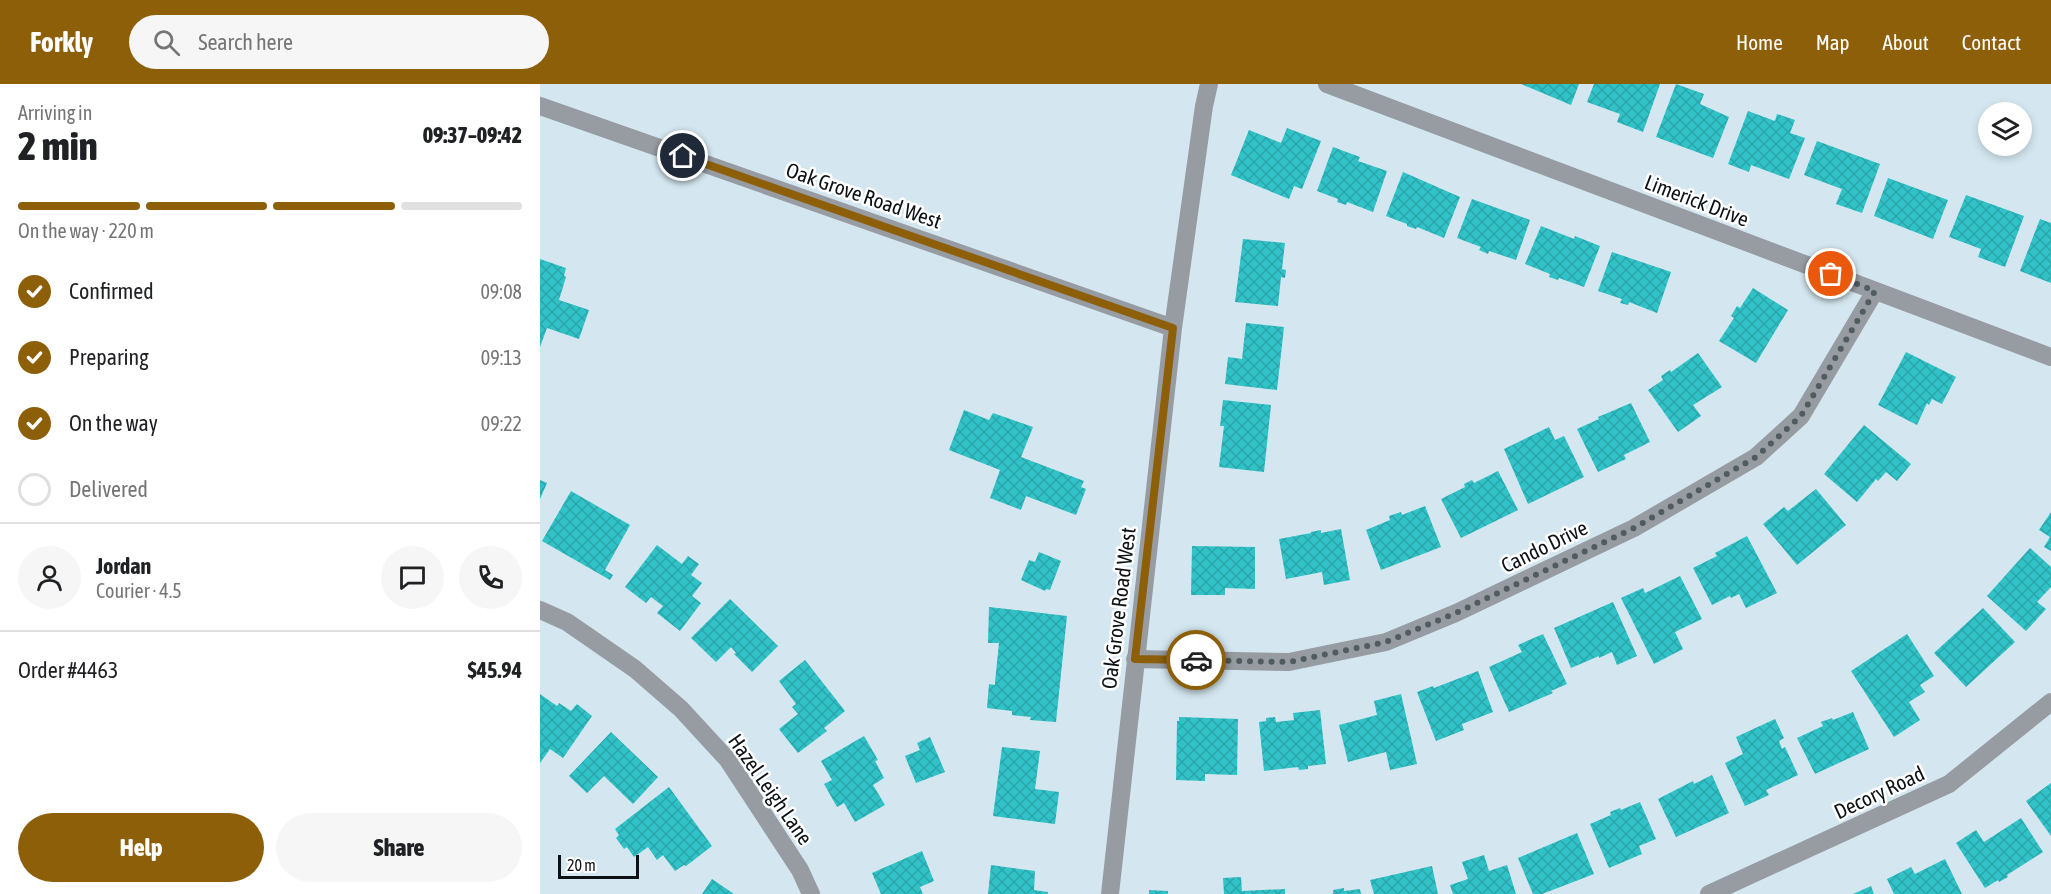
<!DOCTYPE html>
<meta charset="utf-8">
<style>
:root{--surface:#fff;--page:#f6f6f6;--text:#202124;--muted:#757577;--line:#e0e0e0;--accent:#8e5f09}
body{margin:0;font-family:"Asap Condensed",sans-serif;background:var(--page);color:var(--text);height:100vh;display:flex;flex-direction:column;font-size:22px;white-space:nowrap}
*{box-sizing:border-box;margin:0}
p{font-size:20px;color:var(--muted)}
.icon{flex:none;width:33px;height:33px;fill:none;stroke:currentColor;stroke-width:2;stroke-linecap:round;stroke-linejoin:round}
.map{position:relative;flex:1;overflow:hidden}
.sheet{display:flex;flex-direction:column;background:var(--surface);width:540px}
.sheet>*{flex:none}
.fabs{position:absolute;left:1438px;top:18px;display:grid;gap:12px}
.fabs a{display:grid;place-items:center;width:54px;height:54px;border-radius:50%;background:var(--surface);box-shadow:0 3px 9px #0003;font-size:30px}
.scale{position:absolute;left:18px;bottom:15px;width:81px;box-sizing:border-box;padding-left:6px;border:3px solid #0b1114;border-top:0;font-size:16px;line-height:21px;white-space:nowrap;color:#0b1114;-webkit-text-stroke:4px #fff;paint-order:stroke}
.pin{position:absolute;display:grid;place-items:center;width:51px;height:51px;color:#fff;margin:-26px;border:3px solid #fff;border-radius:50%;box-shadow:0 2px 6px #0007}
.courier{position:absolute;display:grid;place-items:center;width:60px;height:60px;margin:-30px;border:4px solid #8e5f09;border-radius:50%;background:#fff;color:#222;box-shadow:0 2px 8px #0007}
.overview em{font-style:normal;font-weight:800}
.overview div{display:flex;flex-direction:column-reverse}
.overview{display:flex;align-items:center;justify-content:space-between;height:102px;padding:0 18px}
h1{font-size:39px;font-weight:800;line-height:45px}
.bar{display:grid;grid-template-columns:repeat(4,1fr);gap:9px 6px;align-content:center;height:72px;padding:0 18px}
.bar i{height:8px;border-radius:4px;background:var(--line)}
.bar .on{background:var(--accent)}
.bar p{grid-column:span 4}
.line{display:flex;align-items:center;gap:15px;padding:0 18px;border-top:2px solid var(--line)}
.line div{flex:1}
.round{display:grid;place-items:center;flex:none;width:63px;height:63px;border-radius:32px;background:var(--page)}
ol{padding:0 18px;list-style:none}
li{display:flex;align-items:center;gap:18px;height:66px}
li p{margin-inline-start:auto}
li .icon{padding:6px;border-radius:50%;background:var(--accent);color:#fff;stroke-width:4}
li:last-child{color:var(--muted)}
li i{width:33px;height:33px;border:3px solid var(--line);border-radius:50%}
.primary-button{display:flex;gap:12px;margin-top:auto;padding:12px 18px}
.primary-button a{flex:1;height:69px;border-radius:36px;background:var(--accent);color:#fff;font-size:24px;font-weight:800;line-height:69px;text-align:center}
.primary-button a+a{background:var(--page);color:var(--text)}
header{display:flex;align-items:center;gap:36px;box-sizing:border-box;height:84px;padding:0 30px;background:var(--accent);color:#fff}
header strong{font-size:28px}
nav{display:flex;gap:33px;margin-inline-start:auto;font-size:21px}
.search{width:420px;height:54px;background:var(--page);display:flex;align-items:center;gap:15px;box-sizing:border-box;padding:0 21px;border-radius:33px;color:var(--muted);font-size:22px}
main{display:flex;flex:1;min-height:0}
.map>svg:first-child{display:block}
</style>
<header>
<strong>Forkly</strong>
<div class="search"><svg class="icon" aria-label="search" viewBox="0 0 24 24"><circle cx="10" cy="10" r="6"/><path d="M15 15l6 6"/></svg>Search here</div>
<nav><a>Home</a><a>Map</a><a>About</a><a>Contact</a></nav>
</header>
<main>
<section class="sheet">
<div class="overview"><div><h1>2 min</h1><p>Arriving in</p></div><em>09:37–09:42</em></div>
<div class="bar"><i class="on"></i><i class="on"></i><i class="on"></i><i></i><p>On the way · 220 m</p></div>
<ol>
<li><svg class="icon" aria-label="check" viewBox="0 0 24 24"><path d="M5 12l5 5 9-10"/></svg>Confirmed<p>09:08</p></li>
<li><svg class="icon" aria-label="check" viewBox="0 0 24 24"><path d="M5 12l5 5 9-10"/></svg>Preparing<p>09:13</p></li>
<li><svg class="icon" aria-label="check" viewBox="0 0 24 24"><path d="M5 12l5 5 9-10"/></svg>On the way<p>09:22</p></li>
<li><i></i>Delivered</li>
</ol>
<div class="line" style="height:108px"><a class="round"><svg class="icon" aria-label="person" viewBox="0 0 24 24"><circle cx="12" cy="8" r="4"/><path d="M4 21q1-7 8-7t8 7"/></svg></a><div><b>Jordan</b><p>Courier · 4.5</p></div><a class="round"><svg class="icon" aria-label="chat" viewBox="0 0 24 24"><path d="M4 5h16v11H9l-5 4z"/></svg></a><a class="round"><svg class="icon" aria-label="phone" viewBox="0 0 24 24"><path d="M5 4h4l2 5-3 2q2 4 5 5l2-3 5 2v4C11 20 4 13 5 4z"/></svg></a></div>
<div class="line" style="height:78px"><div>Order #4463</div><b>$45.94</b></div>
<div class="primary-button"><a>Help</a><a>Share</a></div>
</section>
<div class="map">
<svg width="1511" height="810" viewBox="0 0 1511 810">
<defs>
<pattern id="building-cross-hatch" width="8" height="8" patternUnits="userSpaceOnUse" patternTransform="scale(1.5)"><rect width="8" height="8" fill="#30c2c7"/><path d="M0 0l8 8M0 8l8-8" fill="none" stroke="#29a6aa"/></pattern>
</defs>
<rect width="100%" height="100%" fill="#d4e7f0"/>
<path fill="url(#building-cross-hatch)" d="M 981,0 L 1039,0 L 1031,21 Z
M 1054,0 L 1120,0 L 1103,48 L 1077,38 L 1080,30 L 1047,18 Z
M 1136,0 L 1164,10 L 1160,20 L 1189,33 L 1173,74 L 1116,53 Z
M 1208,27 L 1235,37 L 1237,30 L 1255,36 L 1250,49 L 1265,54 L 1249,95 L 1211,81 L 1209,88 L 1188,80 Z
M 747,44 L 781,57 L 762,105 L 754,102 L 749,115 L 691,91 L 709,46 L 741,59 Z
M 1277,57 L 1340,80 L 1322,129 L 1296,120 L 1302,105 L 1264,91 Z
M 793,63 L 820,73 L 818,77 L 847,87 L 833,128 L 807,118 L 806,121 L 797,118 L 798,115 L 777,107 Z
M 863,88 L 920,113 L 904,154 L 877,143 L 876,145 L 867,142 L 867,140 L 846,132 Z
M 1348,94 L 1408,116 L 1393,155 L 1334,132 Z
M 1426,111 L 1484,132 L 1465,183 L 1438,173 L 1441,165 L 1409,153 Z
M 932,115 L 990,136 L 976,176 L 949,167 L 948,170 L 939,166 L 941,163 L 917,154 Z
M 1500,135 L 1511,139 L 1511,199 L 1480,187 Z
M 1001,142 L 1034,155 L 1035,152 L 1060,162 L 1044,203 L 1019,194 L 1018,196 L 1009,193 L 1010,190 L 985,180 Z
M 703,155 L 745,159 L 742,185 L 746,186 L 745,194 L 741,193 L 738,222 L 695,218 Z
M 1072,168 L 1131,188 L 1117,229 L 1089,218 L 1088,221 L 1080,219 L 1082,215 L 1058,207 Z
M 0,175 L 26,184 L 24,192 L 26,193 L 19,216 L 49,226 L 39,255 L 7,244 L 0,263 Z
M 1213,204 L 1248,226 L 1216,279 L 1179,257 L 1194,234 L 1191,232 L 1197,222 L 1200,224 Z
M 706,239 L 744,243 L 737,306 L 685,300 L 688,273 L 702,275 Z
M 1366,268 L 1416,293 L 1402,320 L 1392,315 L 1389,321 L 1387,319 L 1377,341 L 1338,321 Z
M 1158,269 L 1182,303 L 1153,321 L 1161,332 L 1138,348 L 1108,306 L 1123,296 L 1121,292 L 1130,286 L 1131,288 Z
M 683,316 L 731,321 L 724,388 L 679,383 L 684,342 L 680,342 Z
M 1091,319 L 1110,358 L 1084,371 L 1086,375 L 1058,388 L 1037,345 L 1059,335 L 1058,333 Z
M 424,326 L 449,336 L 453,329 L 493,343 L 481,373 L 544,397 L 541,403 L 546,405 L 536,431 L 486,412 L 481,426 L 450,414 L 460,386 L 409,366 Z
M 1324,341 L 1371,380 L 1357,397 L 1346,388 L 1338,397 L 1336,395 L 1317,418 L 1284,390 Z
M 1009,343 L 1015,356 L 1024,352 L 1044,393 L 988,420 L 964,365 Z
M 958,387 L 978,426 L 921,454 L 901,415 L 925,403 L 924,400 L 932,396 L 934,399 Z
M 0,396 L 7,399 L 0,415 Z
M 1276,405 L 1306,441 L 1257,481 L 1223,440 L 1244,423 L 1248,427 Z
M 31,407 L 90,441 L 65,486 L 73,491 L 70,496 L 2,457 Z
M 885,422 L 901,463 L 841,486 L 826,446 L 850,436 L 849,432 L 861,428 L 862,431 Z
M 1511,428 L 1511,467 L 1504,463 L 1510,453 L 1499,446 Z
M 801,445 L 810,496 L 784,501 L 782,488 L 746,495 L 739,455 L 771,449 L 771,448 L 781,446 L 781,449 Z
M 1207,452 L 1237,509 L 1206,524 L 1199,510 L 1191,514 L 1190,512 L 1172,521 L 1153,484 L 1177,472 L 1175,469 Z
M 117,461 L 142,480 L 148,472 L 159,480 L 151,491 L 162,499 L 152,512 L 161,519 L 140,547 L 117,529 L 123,522 L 111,513 L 106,519 L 85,503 Z
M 652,462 L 715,463 L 715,505 L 685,504 L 685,511 L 651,511 Z
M 1490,464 L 1511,483 L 1511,503 L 1497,518 L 1506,525 L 1486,547 L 1447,512 Z
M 499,468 L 521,477 L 510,506 L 506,505 L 505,507 L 481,496 L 489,476 L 495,478 Z
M 1140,492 L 1162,535 L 1135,548 L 1143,565 L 1114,580 L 1081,514 L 1103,504 L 1105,509 Z
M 190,515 L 238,562 L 212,588 L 194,570 L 196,569 L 191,563 L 176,578 L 151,554 Z
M 1073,518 L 1097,572 L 1077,581 L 1072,568 L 1059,574 L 1059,572 L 1031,584 L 1014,544 Z
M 449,523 L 527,532 L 516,638 L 490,636 L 491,633 L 472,631 L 472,627 L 447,624 L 449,600 L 455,601 L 455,598 L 459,559 L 448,559 Z
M 1443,524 L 1475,558 L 1426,603 L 1394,569 Z
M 1003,550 L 1027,600 L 1011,607 L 1013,609 L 969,628 L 949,583 L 982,568 L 978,561 Z
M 1367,550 L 1394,592 L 1380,601 L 1385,608 L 1369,618 L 1380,636 L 1354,653 L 1311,587 Z
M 265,576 L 305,627 L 284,644 L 287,647 L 258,669 L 239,645 L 258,630 L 252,623 L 256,620 L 239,597 Z
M 938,587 L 953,628 L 922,640 L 924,646 L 896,657 L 877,608 L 893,602 L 894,604 Z
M 0,610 L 17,622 L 19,619 L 31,627 L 37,620 L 52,632 L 23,674 L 10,665 L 0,679 Z
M 861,610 L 877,680 L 850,686 L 846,668 L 808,678 L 799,641 L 837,631 L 834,617 Z
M 780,626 L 786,680 L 768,682 L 768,685 L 759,686 L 758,683 L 724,687 L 719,638 L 726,637 L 726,634 L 735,633 L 736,638 L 754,636 L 753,629 Z
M 1313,628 L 1329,665 L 1275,690 L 1257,654 L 1283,642 L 1281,638 L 1292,634 L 1293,636 Z
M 639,633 L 698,635 L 697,691 L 665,690 L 665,697 L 636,696 L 637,637 L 639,637 Z
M 1235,635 L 1244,654 L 1239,657 L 1242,665 L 1245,663 L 1258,691 L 1226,706 L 1229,711 L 1205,722 L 1185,679 L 1203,670 L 1196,653 Z
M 71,648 L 118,693 L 93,720 L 64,692 L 47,709 L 29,692 Z
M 324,652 L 338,676 L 335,677 L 344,694 L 333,701 L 345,721 L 315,738 L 304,719 L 297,723 L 284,700 L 292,696 L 281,677 Z
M 390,653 L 405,688 L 376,699 L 365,672 L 380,666 L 377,659 Z
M 462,663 L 500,667 L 495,705 L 519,708 L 515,740 L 453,732 Z
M 1172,691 L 1189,729 L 1136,753 L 1118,715 L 1153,697 L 1154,700 Z
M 1511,699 L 1511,752 L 1486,717 Z
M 129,703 L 172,762 L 146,782 L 144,781 L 135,787 L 123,771 L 117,776 L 108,763 L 94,773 L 87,763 L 84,765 L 76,754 L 79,751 L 75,745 Z
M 1100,718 L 1116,755 L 1099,762 L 1102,770 L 1069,784 L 1050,740 L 1071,731 L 1070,728 L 1080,724 L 1081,726 Z
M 1481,734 L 1503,768 L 1467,791 L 1468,793 L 1459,798 L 1458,796 L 1445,804 L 1416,759 L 1436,746 L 1444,758 Z
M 1037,749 L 1054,790 L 1002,810 L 993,810 L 978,774 Z
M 382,767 L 394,797 L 380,803 L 383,810 L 341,810 L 332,789 Z
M 944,771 L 949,787 L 967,781 L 976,810 L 913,810 L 910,801 L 928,795 L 922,778 Z
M 1405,775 L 1422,810 L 1354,810 L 1347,795 L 1371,783 L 1375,790 Z
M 451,781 L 495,787 L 494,806 L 508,808 L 508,810 L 448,810 Z
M 892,782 L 898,810 L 834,810 L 830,796 Z
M 701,793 L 702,807 L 745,805 L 745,810 L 684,810 L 683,794 Z
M 172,795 L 194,810 L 162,810 Z
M 1331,802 L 1334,810 L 1313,810 Z
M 804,804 L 804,807 L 820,805 L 821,810 L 793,810 L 793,806 Z
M 609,806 L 628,807 L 628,810 L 609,810 Z"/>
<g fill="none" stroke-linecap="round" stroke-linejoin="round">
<path stroke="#979ba2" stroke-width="18" d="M 787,0 L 1511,273
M 0,22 L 633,244
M 0,526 L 27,538 L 95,585 L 141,625 L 188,676 L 260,786 L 271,810
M 595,575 L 749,578 L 846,558 L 916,529 L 1094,444 L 1216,373 L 1261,332 L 1335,207
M 570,810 L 633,244 L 664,22 L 669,0
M 1169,810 L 1409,700 L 1511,618"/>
</g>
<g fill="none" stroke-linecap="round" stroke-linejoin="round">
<path stroke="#515c61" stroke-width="6" stroke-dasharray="0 10.8" d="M 656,576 L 749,578 L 846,558 L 916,529 L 1094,444 L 1216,373 L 1261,332 L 1335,207 L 1291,190"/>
<path stroke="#8e5f09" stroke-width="8" d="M 143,72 L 633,244 L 595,575 L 656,576"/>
</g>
<g text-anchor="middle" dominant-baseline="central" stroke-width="5" stroke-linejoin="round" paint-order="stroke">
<g font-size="21" fill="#0b1114" stroke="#fff">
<text transform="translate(324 111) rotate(19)">Oak Grove Road West</text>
<text transform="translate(1157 116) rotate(21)">Limerick Drive</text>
<text transform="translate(1004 462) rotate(-26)">Cando Drive</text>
<text transform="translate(578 524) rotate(-83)">Oak Grove Road West</text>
<text transform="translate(231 705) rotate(55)">Hazel Leigh Lane</text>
<text transform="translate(1339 708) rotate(-25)">Decory Road</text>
</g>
</g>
</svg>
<div class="fabs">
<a><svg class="icon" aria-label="layers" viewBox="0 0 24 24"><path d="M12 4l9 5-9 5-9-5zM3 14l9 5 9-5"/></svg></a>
</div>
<div class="scale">20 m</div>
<div class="pin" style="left:1291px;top:190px;background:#ea580c"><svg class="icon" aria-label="bag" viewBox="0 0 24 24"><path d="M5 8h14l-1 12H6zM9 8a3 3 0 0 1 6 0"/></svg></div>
<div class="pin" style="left:143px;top:72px;background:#1f2937"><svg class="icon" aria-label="home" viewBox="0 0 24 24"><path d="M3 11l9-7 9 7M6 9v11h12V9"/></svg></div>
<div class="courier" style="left:656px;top:576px"><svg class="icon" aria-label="car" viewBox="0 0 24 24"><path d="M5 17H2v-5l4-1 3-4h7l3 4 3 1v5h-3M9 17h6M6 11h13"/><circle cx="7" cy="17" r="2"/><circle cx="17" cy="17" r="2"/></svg></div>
</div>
</main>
